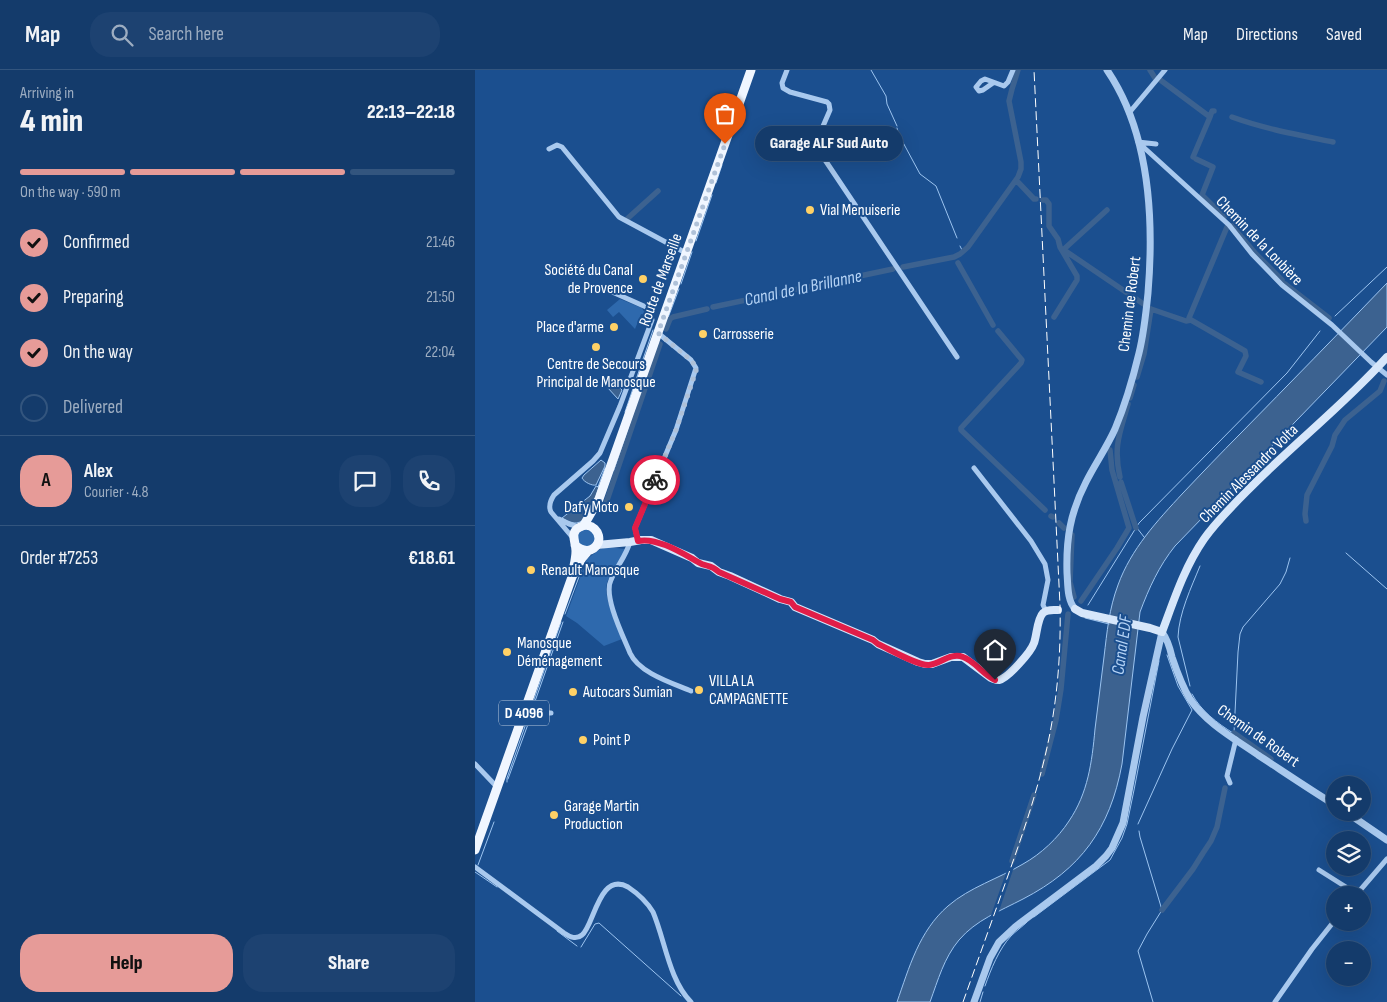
<!DOCTYPE html>
<meta charset="utf-8">
<style>
:root{--surface:#143b6b;--page:#1d4271;--text:#f1f3f6;--muted:#9dadc1;--line:#33557e;--accent:#e69b98}
body{margin:0;font-family:"Sofia Sans Condensed",sans-serif;background:var(--page);color:var(--text);height:100vh;display:flex;flex-direction:column;font-size:19px;white-space:nowrap}
*{box-sizing:border-box;margin:0}
p{font-size:16px;color:var(--muted)}
.icon{flex:none;width:28px;height:28px;fill:none;stroke:currentColor;stroke-width:2;stroke-linecap:round;stroke-linejoin:round}
.map{position:relative;flex:1;overflow:hidden}
.details{display:flex;flex-direction:column;background:var(--surface);width:475px}
.details>*{flex:none}
.controls{position:absolute;left:851px;top:706px;display:grid;gap:10px}
.controls a{display:grid;place-items:center;width:45px;height:45px;border-radius:50%;background:var(--surface);box-shadow:0 5px 20px #0002,0 0 0 1px var(--line);font-size:25px}
.pin{position:absolute;display:grid;place-items:center;width:42px;height:42px;color:#fff;margin:-51px -21px;border-radius:50% 50% 50% 0;rotate:-45deg;box-shadow:0 0 5px #0007}
.pin .icon{rotate:45deg}
.courier{position:absolute;display:grid;place-items:center;width:50px;height:50px;margin:-25px;border:4px solid #e11d48;border-radius:50%;background:#fff;color:#222;box-shadow:0 1px 6px #0007}
.bubble{position:absolute;height:35px;border-radius:18px;background:var(--surface);box-shadow:0 5px 20px #0002,0 0 0 1px var(--line);font-size:16px;font-weight:800;line-height:35px;text-align:center}
.head em{font-style:normal;font-weight:800}
.head div{display:flex;flex-direction:column-reverse}
.head{display:flex;align-items:center;justify-content:space-between;height:85px;padding:0 20px}
h1{font-size:32px;font-weight:800;line-height:38px}
.bar{display:grid;grid-template-columns:repeat(4,1fr);gap:8px 5px;align-content:center;height:60px;padding:0 20px}
.bar i{height:6px;border-radius:4px;background:var(--line)}
.bar .current{background:var(--accent)}
.bar p{grid-column:span 4}
.line{display:flex;align-items:center;gap:12px;padding:0 20px;border-top:1px solid var(--line)}
.line div{flex:1}
.round{display:grid;place-items:center;flex:none;width:52px;height:52px;border-radius:20px;background:var(--page)}
ol{padding:0 20px;list-style:none}
li{display:flex;align-items:center;gap:15px;height:55px}
li p{margin-inline-start:auto}
li .icon{padding:5px;border-radius:50%;background:var(--accent);color:#111;stroke-width:4}
li:last-child{color:var(--muted)}
li i{width:28px;height:28px;border:2px solid var(--line);border-radius:50%}
.button{display:flex;gap:10px;margin-top:auto;padding:10px 20px}
.button a{flex:1;height:58px;border-radius:20px;background:var(--accent);color:#111;font-size:20px;font-weight:800;line-height:58px;text-align:center}
.button a+a{background:var(--page);color:var(--text)}
header{display:flex;align-items:center;gap:30px;box-sizing:border-box;height:70px;padding:0 25px;background:var(--surface);border-bottom:1px solid var(--line)}
header strong{font-size:24px}
nav{display:flex;gap:28px;margin-inline-start:auto;font-size:18px}
.search{width:350px;height:45px;background:var(--page);display:flex;align-items:center;gap:12px;box-sizing:border-box;padding:0 18px;border-radius:20px;color:var(--muted);font-size:19px}
main{display:flex;flex:1;min-height:0}
.map>svg:first-child{display:block}
</style>
<header>
<strong>Map</strong>
<div class="search"><svg class="icon" aria-label="search" viewBox="0 0 24 24"><circle cx="10" cy="10" r="6"/><path d="M15 15l6 6"/></svg>Search here</div>
<nav><a>Map</a><a>Directions</a><a>Saved</a></nav>
</header>
<main>
<section class="details">
<div class="head"><div><h1>4 min</h1><p>Arriving in</p></div><em>22:13–22:18</em></div>
<div class="bar"><i class="current"></i><i class="current"></i><i class="current"></i><i></i><p>On the way · 590 m</p></div>
<ol>
<li><svg class="icon" aria-label="check" viewBox="0 0 24 24"><path d="M5 12l5 5 9-10"/></svg>Confirmed<p>21:46</p></li>
<li><svg class="icon" aria-label="check" viewBox="0 0 24 24"><path d="M5 12l5 5 9-10"/></svg>Preparing<p>21:50</p></li>
<li><svg class="icon" aria-label="check" viewBox="0 0 24 24"><path d="M5 12l5 5 9-10"/></svg>On the way<p>22:04</p></li>
<li><i></i>Delivered</li>
</ol>
<div class="line" style="height:90px"><b class="round" style="background:var(--accent);color:#111">A</b><div><b>Alex</b><p>Courier · 4.8</p></div><a class="round"><svg class="icon" aria-label="chat" viewBox="0 0 24 24"><path d="M4 5h16v11H9l-5 4z"/></svg></a><a class="round"><svg class="icon" aria-label="phone" viewBox="0 0 24 24"><path d="M5 4h4l2 5-3 2q2 4 5 5l2-3 5 2v4C11 20 4 13 5 4z"/></svg></a></div>
<div class="line" style="height:65px"><div>Order #7253</div><b>€18.61</b></div>
<div class="button"><a>Help</a><a>Share</a></div>
</section>
<div class="map">
<svg width="912" height="932" viewBox="0 0 912 932">
<rect width="100%" height="100%" fill="#1b4f8f"/>
<path fill="#2e69ad" d="M 145,229 L 167,238 L 171,245 L 166,244 L 160,259 L 144,242 L 138,247 L 132,240 Z
M102 468a9 9 0 1 1 18 0a9 9 0 1 1-18 0Z
M 133,477 L 150,479 C 147,490 138,499 133,510 C 126,525 142,554 147,569 L 129,576 L 102,553 L 91,546 L 112,489 L 125,479 Z"/>
<path fill="#3c6290" stroke="#9cc4f0" d="M 912,213 L 912,257 L 700,476 C 684,496 674,518 665,542 L 647,694 C 635,759 606,799 548,829 C 525,841 501,850 484,870 C 469,888 463,910 455,932 L 422,932 C 434,898 444,861 473,836 C 495,817 523,809 548,794 C 566,784 583,768 594,751 C 613,723 617,692 620,659 C 623,635 626,611 629,587 C 632,562 634,539 643,515 C 656,479 682,451 708,423 C 727,403 746,383 765,364 C 814,314 863,264 912,213 Z
M 134,310 L 138,311 L 147,320 L 143,329 L 132,317 Z
M 126,390 L 130,393 L 130,396 L 121,415 C 117,416 109,412 107,408 L 109,405 Z
M 121,416 L 124,417 C 120,429 114,454 99,453 C 94,452 91,450 87,448 L 115,426 Z"/>
<path fill="#1b4f8f" d="M 539,797 L 523,844 L 515,848 L 532,800 Z"/>
<g fill="none" stroke-linecap="round" stroke-linejoin="round">
<path stroke="#9cc4f0" stroke-width="1" d="M 396,0 L 411,26 L 412,34 L 422,56
M 422,58 L 424,65 L 445,104 L 461,116 L 482,168
M 241,113 L 247,95
M 221,171 L 237,125
M 485,176 L 488,182
M 206,214 L 217,182
M 860,246 L 912,197
M 191,253 L 204,219
M 150,342 L 178,260
M 141,403 L 139,401 L 161,337
M 123,417 L 130,398
M 662,458 L 669,467
M 871,483 L 912,519
M 613,535 L 664,453 L 812,303 L 845,261
M 90,544 L 107,499
M 610,548 L 634,554
M 715,616 L 703,567 C 704,543 716,518 725,496
M 717,624 C 726,641 742,653 758,663
M 58,637 L 88,552
M 56,638 L 86,552
M 759,663 L 763,582 L 765,564 L 768,557 L 805,514 L 811,502 L 815,488
M 33,709 L 56,646
M 32,712 L 32,708 L 55,642
M 663,754 L 697,679 L 717,640 L 703,616 L 692,585
M 664,761 L 665,767 L 687,840 L 672,864 L 663,881 L 678,932
M 3,795 L 19,752
M 0,802 L 22,817
M 559,847 L 635,790 L 647,768 L 652,754 L 659,720 L 684,591
M 82,861 L 102,876
M 106,877 L 120,854 L 124,853 L 206,926
M 510,916 C 516,899 524,879 536,866 C 541,861 547,857 552,852
M 505,932 L 508,922"/>
<path stroke="#3c6290" stroke-width="5.5" d="M 675,0 L 680,8
M 684,9 L 735,47 L 737,41 L 739,41
M 757,47 C 790,59 824,65 858,72
M 718,87 L 735,47
M 721,89 L 738,97 L 727,125 L 749,147
M 541,110 L 559,129 L 561,129
M 568,130 L 571,130 L 574,134 L 574,156 L 583,169 L 585,177 L 602,206 L 602,210 L 579,247
M 153,148 L 183,121
M 757,156 L 781,184 L 807,210
M 588,180 L 632,140
M 589,180 L 670,235
M 483,193 L 518,255
M 428,197 L 479,187 L 485,184 L 493,177 L 543,107 L 546,99 L 546,92 L 534,31 L 537,19 L 543,0
M 810,214 L 854,248
M 238,237 L 418,199
M 676,239 L 711,251 L 716,250 L 770,281 L 771,286 L 763,302 L 786,312
M 716,250 L 714,248 L 752,157
M 191,259 L 195,249 L 198,247 L 232,239
M 523,261 L 547,290 L 546,293 L 486,358 L 486,360 L 570,440
M 662,307 L 669,284 L 676,239
M 655,328 L 659,315
M 645,407 C 638,376 645,363 653,334
M 646,412 L 661,458
M 129,439 L 185,274
M 576,446 L 578,447
M 831,451 L 830,444 L 832,425 L 857,376 L 860,365 L 870,350 L 905,321 L 909,311
M 584,453 L 589,458
M 597,465 L 595,512 L 599,527
M 606,531 L 642,478 L 654,458 L 637,400 L 635,380
M 759,663 L 796,689
M 567,704 L 581,650 L 586,619 L 593,544
M 537,791 L 559,725
M 687,840 L 718,799 L 728,783 L 736,771 L 742,757 L 750,718"/>
<path stroke="#a9c9ee" stroke-width="5" d="M 312,0 L 307,13 L 308,18 L 315,22 L 352,32 L 354,34 L 355,40 L 342,70 L 344,81 L 482,287
M 518,13 L 508,20 L 504,21 L 501,17 L 506,11 L 510,9 L 529,16 L 533,12 L 538,0
M 654,43 L 690,0
M 663,72 L 681,74
M 665,74 L 754,155 L 777,184 L 807,215 L 857,255 L 896,292 L 912,305
M 74,79 L 82,75 L 87,77 L 144,147 L 211,183
M 499,398 L 556,471 L 570,494 L 573,510 L 568,535 L 571,541
M 84,449 L 94,454 L 104,457
M 98,468 L 76,442 C 73,436 75,431 79,425 L 118,391 L 125,383 L 145,336 L 177,250 L 175,242 L 171,237 L 126,217
M 163,471 L 160,458 L 201,360 L 221,298 L 216,290 L 183,263
M 155,472 C 151,486 142,496 136,510 C 128,526 148,566 155,583 C 164,603 197,613 216,621
M 50,638 L 60,643 L 76,643
M 60,643 L 69,653
M 0,694 L 22,717
M 755,713 L 752,706 L 761,669
M 0,797 L 89,863 C 95,867 101,870 107,865 C 119,856 124,801 153,817 C 162,823 172,832 178,842 C 190,870 194,910 216,932
M 844,800 L 882,824
M 881,825 L 912,789
M 800,932 L 837,879 L 860,850"/>
<path stroke="#a9c9ee" stroke-width="7" d="M 600,539 C 592,530 593,515 592,503 C 591,469 595,443 611,412 C 620,394 632,377 640,359 C 650,335 658,308 664,283 C 669,263 671,243 673,223 C 679,150 675,63 632,0
M 687,562 C 693,570 695,578 697,587 C 702,602 707,616 715,629 C 731,653 760,669 783,685 C 809,702 834,719 860,735
M 871,742 L 912,770
M 499,932 L 515,888 L 524,872 L 540,857 L 621,796 L 631,786 L 637,778 L 648,753 L 668,647 L 687,562"/>
<path stroke="#d6e6fa" stroke-width="8" d="M 122,475 L 155,472 L 166,470 L 176,470 L 217,488 L 223,493 L 236,496 L 244,502 L 255,506 L 305,529 L 316,532 L 320,537 L 398,570 L 403,574 L 443,592 L 450,594 L 457,594 L 476,587 L 488,587 L 516,608 C 519,609 521,610 524,610 C 533,608 556,582 559,573 C 562,565 562,549 568,543 C 572,539 578,540 583,540
M 600,539 L 607,543 L 675,558 L 687,562 C 699,530 709,498 729,469 C 741,452 757,436 772,421 C 817,375 869,335 912,287"/>
<path stroke="#f0f6ff" stroke-width="9" d="M 109,455 L 124,429 L 276,0
M 99,496 C 100,491 101,486 101,481 C 101,472 94,462 105,457 C 116,451 127,463 123,473 C 118,483 107,482 100,475
M 0,780 L 97,507 L 107,488 L 113,481"/>
<path stroke="#fff" stroke-width="1" stroke-dasharray="9 4" stroke-linecap="butt" d="M 488,932 C 502,893 516,853 530,814 C 547,766 564,718 574,668 C 583,624 586,579 585,535 L 559,0"/>
</g>
<g fill="none" stroke-linecap="round" stroke-linejoin="round">
<path stroke="#afc1d8" stroke-width="5" stroke-dasharray="0 9" d="M 180,410 L 201,360 L 222,298 L 216,290 L 183,263 L 250,74"/>
<path stroke="#e11d48" stroke-width="6" d="M 180,410 L 160,458 L 163,471 C 182,467 207,483 223,492 C 232,498 234,493 244,502 L 305,529 L 316,532 L 320,537 L 398,570 L 403,574 C 414,579 443,596 454,595 C 465,594 476,582 488,587 C 500,591 508,605 520,610"/>
</g>
<g fill="#ffd166" stroke="#1b4f8f" stroke-width="2">
<circle cx="335" cy="140" r="5"/>
<circle cx="168" cy="209" r="5"/>
<circle cx="139" cy="257" r="5"/>
<circle cx="228" cy="264" r="5"/>
<circle cx="121" cy="277" r="5"/>
<circle cx="154" cy="437" r="5"/>
<circle cx="56" cy="500" r="5"/>
<circle cx="32" cy="582" r="5"/>
<circle cx="224" cy="620" r="5"/>
<circle cx="98" cy="622" r="5"/>
<circle cx="108" cy="670" r="5"/>
<circle cx="79" cy="745" r="5"/>
</g>
<g text-anchor="middle" dominant-baseline="central" stroke-width="4" stroke-linejoin="round" paint-order="stroke">
<rect fill="#1b4f8f" stroke="#bbcadd" stroke-width="1" x="24" y="630.5" width="50" height="25" rx="4"/>
<g font-size="15" font-weight="bold" fill="#fff">
<text x="49" y="643">D 4096</text>
</g>
<g font-size="16" fill="#fff" stroke="#1b4f8f" text-anchor="start">
<text x="345" y="140">Vial Menuiserie</text>
<text x="158" y="200" text-anchor="end">Société du Canal<tspan x="158" dy="18">de Provence</tspan></text>
<text x="129" y="257" text-anchor="end">Place d'arme</text>
<text x="238" y="264">Carrosserie</text>
<text x="121" y="294" text-anchor="middle">Centre de Secours<tspan x="121" dy="18">Principal de Manosque</tspan></text>
<text x="144" y="437" text-anchor="end">Dafy Moto</text>
<text x="66" y="500">Renault Manosque</text>
<text x="42" y="573">Manosque<tspan x="42" dy="18">Déménagement</tspan></text>
<text x="234" y="611">VILLA LA<tspan x="234" dy="18">CAMPAGNETTE</tspan></text>
<text x="108" y="622">Autocars Sumian</text>
<text x="118" y="670">Point P</text>
<text x="89" y="736">Garage Martin<tspan x="89" dy="18">Production</tspan></text>
</g>
<g font-size="16" fill="#fff" stroke="#1b4f8f">
<text transform="translate(784 171) rotate(46)">Chemin de la Loubière</text>
<text transform="translate(186 210) rotate(-70)">Route de Marseille</text>
<text transform="translate(655 234) rotate(-83)">Chemin de Robert</text>
<text transform="translate(774 404) rotate(-45)">Chemin Alessandro Volta</text>
<text transform="translate(783 666) rotate(35)">Chemin de Robert</text>
</g>
<g font-size="18" font-style="italic" fill="#b5d3f5" stroke="#1b4f8f">
<text transform="translate(328 218) rotate(-12)">Canal de la Brillanne</text>
<text transform="translate(647 575) rotate(-82)">Canal EDF</text>
</g>
</g>
</svg>
<div class="controls">
<a><svg class="icon" aria-label="locate" viewBox="0 0 24 24"><circle cx="12" cy="12" r="6"/><path d="M12 2v4M12 18v4M2 12h4M18 12h4"/></svg></a>
<a><svg class="icon" aria-label="layers" viewBox="0 0 24 24"><path d="M12 4l9 5-9 5-9-5zM3 14l9 5 9-5"/></svg></a>
<a>+</a>
<a>−</a>
</div>
<div class="pin" style="left:250px;top:74px;background:#ea580c"><svg class="icon" aria-label="bag" viewBox="0 0 24 24"><path d="M5 8h14l-1 12H6zM9 8a3 3 0 0 1 6 0"/></svg></div>
<div class="pin" style="left:520px;top:610px;background:#1f2937"><svg class="icon" aria-label="home" viewBox="0 0 24 24"><path d="M3 11l9-7 9 7M6 9v11h12V9"/></svg></div>
<div class="courier" style="left:180px;top:410px"><svg class="icon" aria-label="bike" viewBox="0 0 24 24"><circle cx="6" cy="16" r="4"/><circle cx="18" cy="16" r="4"/><path d="M6 16l4-8h5l3 8M10 8l3 8H6M13 5h3"/></svg></div>
<div class="bubble" style="left:280px;top:56px;width:148px">Garage ALF Sud Auto</div>
</div>
</main>
